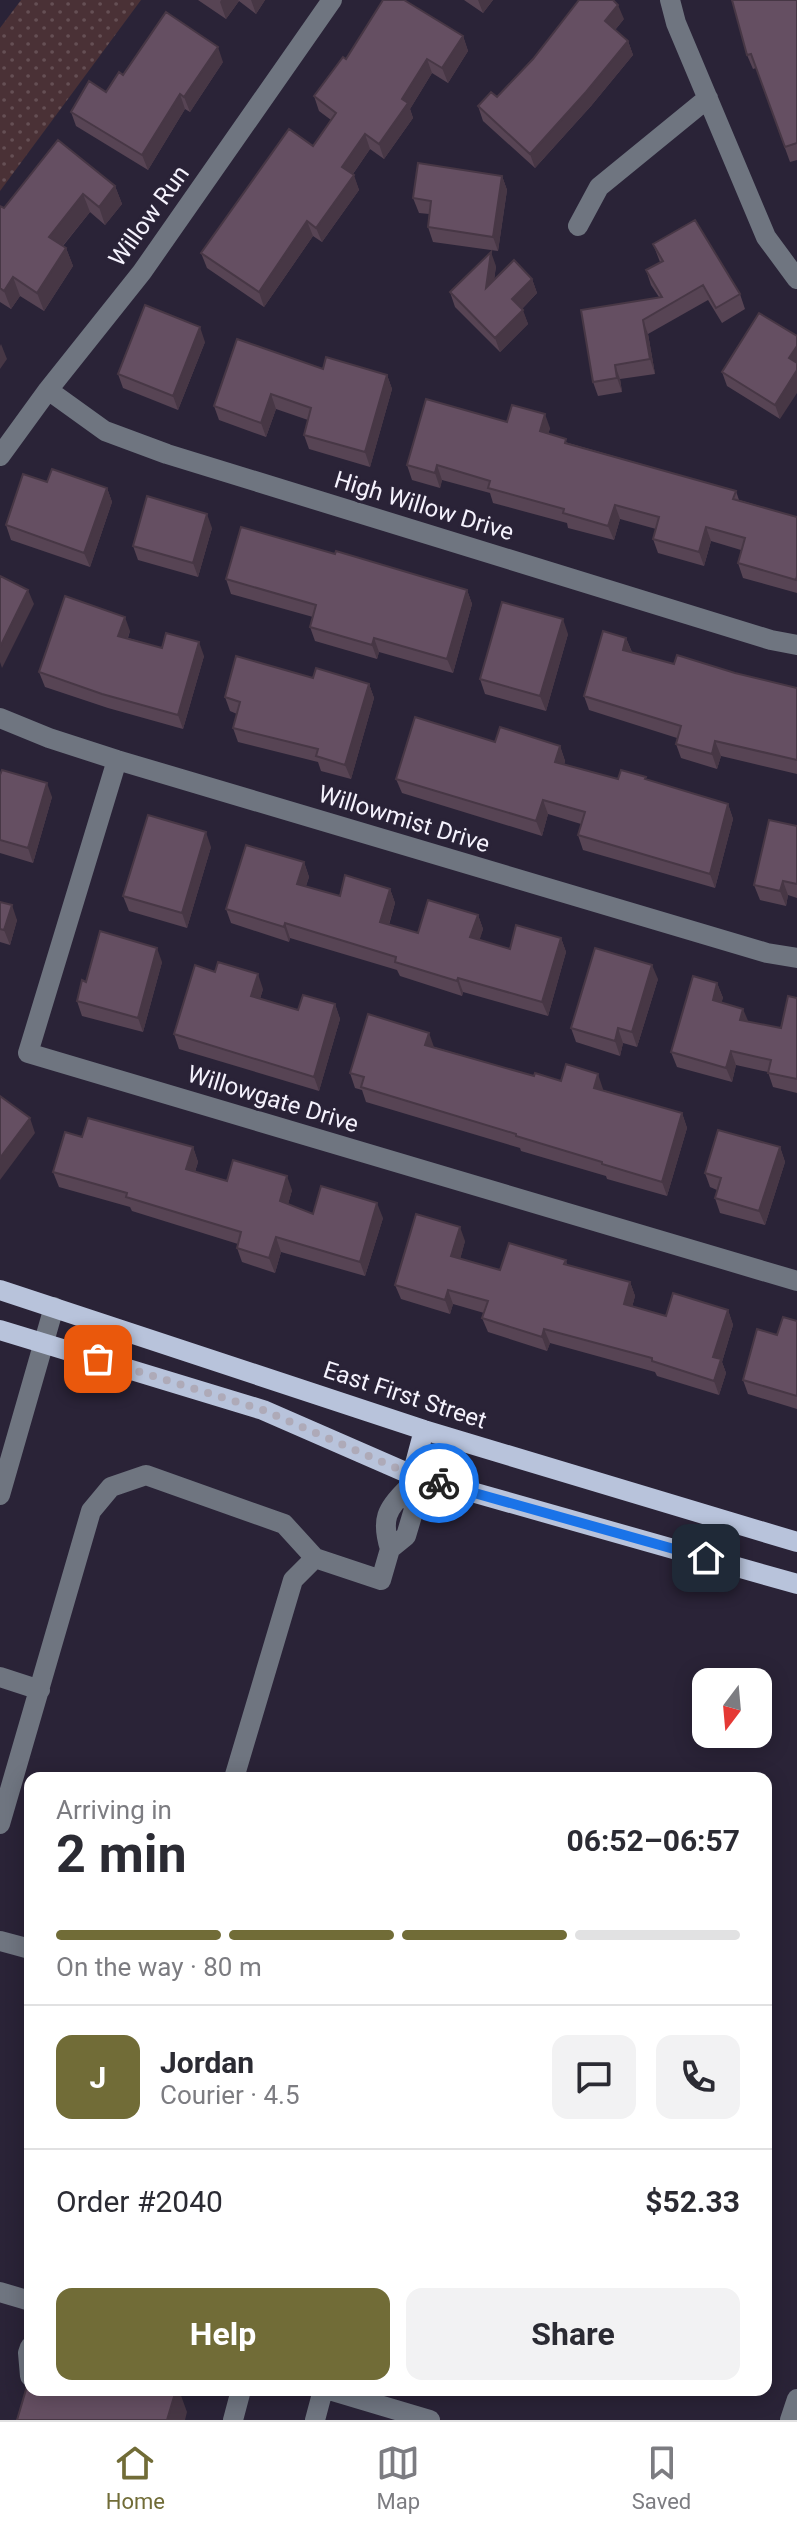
<!DOCTYPE html>
<meta charset="utf-8">
<style>
:root{--surface:#fff;--page:#f2f2f3;--text:#2b2b33;--muted:#7c7c81;--line:#e1e1e2;--accent:#716c37}
body{margin:0;font-family:Roboto,sans-serif;background:var(--page);color:var(--text);height:100vh;display:flex;flex-direction:column;font-size:30px;white-space:nowrap}
*{box-sizing:border-box;margin:0}
p{font-size:26px;color:var(--muted)}
.icon{flex:none;width:44px;height:44px;fill:none;stroke:currentColor;stroke-width:2;stroke-linecap:round;stroke-linejoin:round}
.map{position:relative;flex:1;overflow:hidden}
.details{position:absolute;left:24px;top:1772px;width:748px;height:624px;display:flex;flex-direction:column;background:var(--surface);border-radius:16px;box-shadow:0 4px 20px #0003}
.details>*{flex:none}
.needle{width:52px;rotate:196deg}
.fabs{position:absolute;left:692px;top:1668px;display:grid;gap:16px}
.fabs a{display:grid;place-items:center;width:80px;height:80px;border-radius:16px;background:var(--surface);box-shadow:0 4px 20px #0003;font-size:40px}
.pin{position:absolute;display:grid;place-items:center;width:68px;height:68px;color:#fff;margin:-34px;border-radius:16px;box-shadow:0 4px 12px #0006}
.courier{position:absolute;display:grid;place-items:center;width:80px;height:80px;margin:-40px;border:6px solid #1a73e8;border-radius:50%;background:#fff;color:#222;box-shadow:0 2px 10px #0007}
.headline em{font-style:normal;font-weight:700}
.headline div{display:flex;flex-direction:column-reverse}
.headline{display:flex;align-items:center;justify-content:space-between;height:136px;padding:0 32px}
h1{font-size:52px;font-weight:700;line-height:60px}
.bar{display:grid;grid-template-columns:repeat(4,1fr);gap:12px 8px;align-content:center;height:96px;padding:0 32px}
.bar i{height:10px;border-radius:6px;background:var(--line)}
.bar .active{background:var(--accent)}
.bar p{grid-column:span 4}
.line{display:flex;align-items:center;gap:20px;padding:0 32px;border-top:2px solid var(--line)}
.line div{flex:1}
.round{display:grid;place-items:center;flex:none;width:84px;height:84px;border-radius:16px;background:var(--page)}
.action{display:flex;gap:16px;margin-top:auto;padding:16px 32px}
.action a{flex:1;height:92px;border-radius:16px;background:var(--accent);color:#fff;font-size:32px;font-weight:700;line-height:92px;text-align:center}
.action a+a{background:var(--page);color:var(--text)}
.dock{display:flex;justify-content:space-around;align-items:center;height:112px;border-top:2px solid var(--line);background:var(--surface);font-size:22px;color:var(--muted)}
.dock a{display:grid;justify-items:center;gap:4px}
.dock .active{color:var(--accent)}
.map>svg:first-child{display:block}
</style>
<div class="map">
<svg width="797" height="2420" viewBox="0 0 797 2420">
<defs>
<pattern id="grass-dots" width="8" height="8" patternUnits="userSpaceOnUse" patternTransform="scale(2)"><rect width="8" height="8" fill="#4a3136"/><path d="M2 2h.1M6 6h.1" fill="none" stroke="#654f54" stroke-width="1.8" stroke-linecap="round"/></pattern>
</defs>
<rect width="100%" height="100%" fill="#2a2337"/>
<path fill="url(#grass-dots)" d="M 21,0 L 141,0 L 0,191 L 0,28 Z"/>
<g fill="none" stroke-linecap="round" stroke-linejoin="round">
<path stroke="#6f7580" stroke-width="20" d="M 670,0 L 676,23 L 766,237 L 797,279
M 578,226 L 599,187 L 708,98
M 48,390 L 105,431 L 167,454 L 771,640 L 797,645
M 0,456 L 48,390 L 142,272 L 332,0
M 0,718 L 49,738 L 117,760 L 767,953 L 797,958
M 117,760 L 28,1053 L 797,1281
M 0,1495 L 54,1307
M 390,1549 C 381,1520 386,1509 408,1488
M 0,1677 L 40,1690
M 234,1778 L 293,1580 L 315,1558
M 0,1824 L 91,1511 L 111,1487 L 146,1475 L 284,1524 L 315,1558 L 381,1580 L 390,1549 L 406,1536 L 414,1509 L 408,1488 L 412,1475
M 0,1941 L 30,1949
M 0,2292 L 30,2301
M 30,2347 L 28,2353 L 30,2376
M 329,2390 L 430,2420
M 233,2420 L 241,2390
M 315,2420 L 323,2390
M 790,2420 L 797,2399"/>
<path stroke="#b8c3db" stroke-width="20" d="M 0,1290 L 424,1430 L 797,1542
M 0,1330 L 263,1410 L 412,1475 L 797,1584
M 412,1475 L 424,1430"/>
</g>
<path fill="#574454" d="M 198,0 L 265,0 L 256,14 L 239,1 L 226,19 Z
M 464,0 L 493,0 L 483,13 Z
M 797,0 L 797,160 L 790,162 L 756,68 L 753,69 L 747,55 Z
M 624,19 L 615,30 L 628,41 L 633,55 L 591,106 L 535,168 L 483,121 L 478,106 L 497,97 Z
M 463,36 L 468,51 L 448,83 L 432,73 L 410,109 L 413,118 L 384,159 L 370,149 L 353,174 L 359,190 L 322,242 L 313,236 L 264,307 L 207,268 L 201,253 L 313,146 L 331,120 L 319,111 L 314,96 L 346,59 Z
M 223,62 L 190,112 L 185,109 L 148,170 L 76,126 L 71,112 L 106,92 L 123,75 Z
M 502,176 L 507,190 L 498,251 L 433,242 L 428,227 L 429,214 L 419,213 L 413,198 Z
M 115,186 L 122,204 L 105,225 L 90,212 L 63,246 L 66,248 L 73,266 L 44,311 L 20,296 L 11,309 L 0,302 L 0,206 L 4,208 Z
M 653,244 L 740,294 L 745,309 L 722,323 L 708,300 L 648,334 L 655,374 L 620,379 L 622,392 L 598,396 L 593,382 L 659,297 L 651,285 L 646,270 L 660,262 Z
M 496,266 L 494,280 L 532,279 L 537,293 L 522,309 L 528,324 L 500,352 L 455,307 L 450,292 Z
M 759,313 L 780,419 L 727,386 L 722,372 Z
M 205,342 L 178,410 L 123,388 L 118,374 Z
M 323,369 L 387,375 L 392,389 L 370,467 L 309,449 L 304,435 L 308,420 L 276,409 L 266,437 L 219,420 L 214,406 Z
M 507,422 L 550,428 L 548,434 L 568,443 L 736,491 L 739,500 L 797,517 L 797,593 L 743,578 L 738,563 L 741,550 L 711,541 L 704,566 L 658,553 L 653,539 L 656,529 L 620,519 L 614,540 L 568,528 L 567,523 L 493,503 L 490,493 L 442,480 L 440,488 L 412,480 L 407,465 Z
M 47,482 L 107,488 L 112,502 L 90,567 L 11,540 L 6,525 Z
M 212,528 L 198,577 L 138,560 L 133,546 Z
M 335,554 L 467,590 L 472,604 L 453,673 L 379,652 L 377,659 L 315,641 L 310,627 L 313,617 L 231,594 L 226,579 Z
M 130,631 L 128,638 L 162,648 L 204,656 L 183,729 L 108,708 L 45,687 L 39,672 Z
M 568,634 L 546,711 L 485,694 L 480,679 Z
M 626,638 L 632,652 L 674,664 L 735,673 L 797,688 L 797,774 L 721,756 L 717,769 L 681,758 L 676,744 L 677,738 L 589,710 L 584,696 Z
M 313,678 L 369,684 L 374,698 L 351,779 L 321,771 L 318,762 L 238,742 L 233,728 L 237,714 L 230,711 L 225,697 Z
M 495,742 L 560,746 L 565,761 L 564,765 L 618,779 L 647,780 L 728,804 L 733,819 L 715,888 L 583,850 L 578,835 L 581,824 L 548,814 L 542,836 L 402,793 L 396,779 Z
M 0,775 L 52,797 L 33,863 L 0,853 Z
M 797,826 L 797,898 L 788,895 L 786,906 L 760,900 L 754,885 Z
M 211,847 L 187,928 L 129,911 L 123,896 Z
M 304,862 L 309,877 L 306,886 L 340,896 L 390,889 L 395,903 L 389,925 L 418,933 L 478,915 L 483,929 L 479,940 L 510,949 L 561,938 L 566,952 L 548,1016 L 463,992 L 462,996 L 400,976 L 397,970 L 290,938 L 289,942 L 231,923 L 226,909 Z
M 0,902 L 17,920 L 10,945 L 0,942 Z
M 162,962 L 143,1032 L 82,1016 L 77,1001 L 86,982 Z
M 658,979 L 637,1047 L 623,1043 L 620,1056 L 576,1042 L 571,1028 Z
M 717,983 L 723,998 L 721,1002 L 748,1022 L 781,1028 L 797,998 L 797,1093 L 773,1087 L 768,1072 L 736,1065 L 732,1082 L 677,1067 L 671,1052 Z
M 263,989 L 260,999 L 298,1010 L 335,1004 L 340,1019 L 319,1091 L 179,1049 L 174,1034 Z
M 434,1047 L 534,1076 L 603,1089 L 603,1090 L 682,1113 L 687,1128 L 667,1196 L 607,1179 L 606,1176 L 521,1151 L 520,1148 L 366,1102 L 362,1090 L 355,1088 L 350,1073 Z
M 82,1137 L 193,1147 L 198,1162 L 195,1172 L 227,1181 L 292,1190 L 288,1204 L 313,1214 L 383,1218 L 365,1276 L 281,1252 L 275,1273 L 242,1262 L 237,1248 L 238,1244 L 132,1211 L 130,1207 L 59,1187 L 53,1172 Z
M 780,1147 L 785,1162 L 765,1225 L 720,1213 L 715,1198 L 717,1190 L 710,1187 L 705,1173 Z
M 465,1241 L 460,1259 L 500,1270 L 566,1260 L 567,1265 L 630,1282 L 635,1296 L 632,1307 L 666,1316 L 728,1310 L 733,1325 L 722,1362 L 726,1373 L 719,1395 L 657,1376 L 655,1372 L 550,1343 L 547,1351 L 488,1332 L 482,1318 L 484,1313 L 453,1304 L 450,1314 L 401,1299 L 395,1285 Z
M 797,1321 L 797,1409 L 748,1394 L 743,1380 L 777,1335 Z"/>
<path fill="#473745" d="M 221,0 L 238,0 L 239,1 L 226,19 L 220,2 Z
M 251,0 L 265,0 L 256,14 Z
M 478,0 L 493,0 L 483,13 Z
M 618,5 L 624,19 L 610,36 L 605,21 Z
M 463,36 L 468,51 L 448,83 L 442,68 Z
M 628,41 L 633,55 L 591,106 L 535,168 L 530,154 Z
M 218,47 L 223,62 L 190,112 L 184,97 Z
M 427,59 L 432,73 L 410,109 L 413,118 L 384,159 L 379,144 L 402,99 Z
M 180,94 L 185,109 L 148,170 L 142,155 Z
M 365,134 L 370,149 L 348,181 L 342,167 Z
M 354,175 L 359,190 L 322,242 L 316,228 Z
M 502,176 L 507,190 L 498,251 L 493,237 Z
M 115,186 L 122,204 L 105,225 L 99,207 Z
M 83,194 L 90,212 L 55,255 L 49,237 Z
M 307,221 L 313,236 L 264,307 L 259,292 Z
M 66,248 L 73,266 L 44,311 L 37,293 Z
M 491,252 L 496,266 L 491,303 L 486,288 Z
M 13,277 L 20,296 L 11,309 L 4,291 Z
M 532,279 L 537,293 L 517,314 L 512,299 Z
M 523,310 L 528,324 L 500,352 L 495,338 Z
M 643,320 L 648,334 L 655,374 L 650,359 Z
M 200,327 L 205,342 L 178,410 L 173,396 Z
M 1,344 L 7,359 L 0,369 L 0,346 Z
M 797,346 L 797,369 L 789,358 Z
M 615,365 L 620,379 L 622,392 L 617,378 Z
M 797,370 L 797,393 L 780,419 L 775,405 Z
M 387,375 L 392,389 L 370,467 L 365,452 Z
M 271,394 L 276,409 L 266,437 L 261,423 Z
M 545,414 L 550,428 L 545,446 L 540,431 Z
M 437,465 L 442,480 L 440,488 L 435,473 Z
M 107,488 L 112,502 L 90,567 L 84,553 Z
M 615,505 L 620,519 L 614,540 L 608,526 Z
M 207,514 L 212,528 L 198,577 L 193,563 Z
M 706,527 L 711,541 L 704,566 L 699,552 Z
M 28,590 L 34,604 L 2,668 L 0,662 L 0,647 Z
M 467,590 L 472,604 L 453,673 L 447,659 Z
M 125,617 L 130,631 L 123,650 L 118,636 Z
M 563,619 L 568,634 L 546,711 L 540,696 Z
M 374,638 L 379,652 L 377,659 L 372,645 Z
M 626,638 L 632,653 L 623,650 Z
M 199,642 L 204,656 L 183,729 L 178,715 Z
M 369,684 L 374,698 L 351,779 L 345,765 Z
M 715,741 L 721,756 L 717,769 L 712,754 Z
M 560,746 L 565,761 L 560,777 L 555,762 Z
M 47,783 L 52,797 L 33,863 L 28,848 Z
M 543,800 L 548,814 L 542,836 L 536,821 Z
M 728,804 L 733,819 L 715,888 L 710,874 Z
M 206,832 L 211,847 L 187,928 L 182,913 Z
M 304,862 L 309,877 L 302,898 L 297,884 Z
M 783,881 L 788,895 L 786,906 L 780,891 Z
M 390,889 L 395,903 L 385,937 L 380,922 Z
M 12,905 L 17,920 L 10,945 L 4,930 Z
M 478,915 L 483,929 L 476,952 L 470,937 Z
M 285,923 L 290,938 L 289,942 L 284,927 Z
M 561,938 L 566,952 L 548,1016 L 542,1002 Z
M 157,948 L 162,962 L 143,1032 L 138,1018 Z
M 652,965 L 658,979 L 637,1047 L 632,1032 Z
M 258,974 L 263,989 L 256,1011 L 251,996 Z
M 458,978 L 463,992 L 462,996 L 457,981 Z
M 717,983 L 723,998 L 718,1014 L 713,1000 Z
M 335,1004 L 340,1019 L 319,1091 L 314,1077 Z
M 743,1009 L 749,1023 L 740,1020 Z
M 618,1028 L 623,1043 L 620,1056 L 615,1041 Z
M 429,1033 L 434,1047 L 425,1045 Z
M 731,1051 L 736,1065 L 732,1082 L 726,1068 Z
M 598,1074 L 603,1089 L 599,1102 L 594,1088 Z
M 682,1113 L 687,1128 L 667,1196 L 662,1182 Z
M 30,1118 L 35,1133 L 0,1180 L 0,1158 Z
M 193,1147 L 198,1162 L 191,1184 L 186,1169 Z
M 780,1147 L 785,1162 L 765,1225 L 759,1211 Z
M 287,1176 L 292,1190 L 285,1215 L 280,1201 Z
M 377,1203 L 383,1218 L 365,1276 L 360,1262 Z
M 460,1227 L 465,1241 L 457,1271 L 451,1256 Z
M 276,1237 L 281,1252 L 275,1273 L 269,1258 Z
M 630,1282 L 635,1296 L 629,1319 L 624,1304 Z
M 448,1290 L 453,1304 L 450,1314 L 445,1300 Z
M 728,1310 L 733,1325 L 722,1362 L 726,1373 L 719,1395 L 714,1381 L 713,1357 Z
M 544,1329 L 550,1343 L 547,1351 L 542,1337 Z
M 176,2390 L 179,2390 L 187,2412 L 185,2420 L 167,2420 Z"/>
<path fill="#654f62" stroke="#473745" stroke-width="2" d="M 383,0 L 404,0 L 463,36 L 442,68 L 427,59 L 402,99 L 408,103 L 379,144 L 365,134 L 342,167 L 354,175 L 316,228 L 307,221 L 259,292 L 201,253 L 289,129 L 313,146 L 336,113 L 314,96 L 343,57 L 346,59 Z
M 579,0 L 613,0 L 618,5 L 605,21 L 628,41 L 586,92 L 530,154 L 478,106 L 491,92 L 497,97 L 533,59 Z
M 732,0 L 797,0 L 797,143 L 785,147 L 751,54 L 747,55 Z
M 166,12 L 218,47 L 184,97 L 180,94 L 142,155 L 71,112 L 89,81 L 106,92 L 119,72 L 123,75 Z
M 58,140 L 115,186 L 99,207 L 83,194 L 49,237 L 66,248 L 37,293 L 13,277 L 4,291 L 0,288 L 0,206 L 4,208 Z
M 418,163 L 502,176 L 493,237 L 428,227 L 431,201 L 413,198 Z
M 695,220 L 740,294 L 716,308 L 703,285 L 643,320 L 650,359 L 615,365 L 617,378 L 593,382 L 581,310 L 662,297 L 646,270 L 663,261 L 653,244 Z
M 491,252 L 486,288 L 514,260 L 532,279 L 512,299 L 523,310 L 495,338 L 450,292 Z
M 145,305 L 200,327 L 173,396 L 118,374 Z
M 759,313 L 797,336 L 797,346 L 789,358 L 797,363 L 797,370 L 775,405 L 722,372 Z
M 237,339 L 323,369 L 326,357 L 387,375 L 365,452 L 304,435 L 311,408 L 271,394 L 261,423 L 214,406 Z
M 426,399 L 507,422 L 512,405 L 545,414 L 540,431 L 566,439 L 565,443 L 736,491 L 733,499 L 797,517 L 797,576 L 796,580 L 738,563 L 745,538 L 706,527 L 699,552 L 653,539 L 659,517 L 615,505 L 608,526 L 563,513 L 564,509 L 488,488 L 490,481 L 437,465 L 435,473 L 407,465 Z
M 52,469 L 107,488 L 84,553 L 6,525 L 23,474 L 47,482 Z
M 147,496 L 207,514 L 193,563 L 133,546 Z
M 241,527 L 335,554 L 336,551 L 467,590 L 447,659 L 374,638 L 372,645 L 310,627 L 316,605 L 226,579 Z
M 0,576 L 28,590 L 0,647 Z
M 65,596 L 125,617 L 118,636 L 162,648 L 166,633 L 199,642 L 178,715 L 102,694 L 39,672 Z
M 502,602 L 563,619 L 540,696 L 480,679 Z
M 603,631 L 626,638 L 623,650 L 674,664 L 677,655 L 735,673 L 797,688 L 797,760 L 715,741 L 712,754 L 676,744 L 681,726 L 584,696 Z
M 236,656 L 313,678 L 316,668 L 369,684 L 345,765 L 316,756 L 318,749 L 233,728 L 240,702 L 225,697 Z
M 415,717 L 495,742 L 500,727 L 560,746 L 555,762 L 618,779 L 621,770 L 646,777 L 645,779 L 728,804 L 710,874 L 578,835 L 585,812 L 543,800 L 536,821 L 396,779 Z
M 2,770 L 47,783 L 28,848 L 0,840 L 0,775 Z
M 148,815 L 206,832 L 182,913 L 123,896 Z
M 769,820 L 797,826 L 797,884 L 783,881 L 780,891 L 754,885 Z
M 246,845 L 304,862 L 297,884 L 340,896 L 345,875 L 390,889 L 380,922 L 418,933 L 428,900 L 478,915 L 470,937 L 510,949 L 516,925 L 561,938 L 542,1002 L 458,978 L 457,981 L 395,962 L 396,957 L 285,923 L 284,927 L 226,909 Z
M 0,902 L 12,905 L 4,930 L 0,929 Z
M 100,931 L 157,948 L 138,1018 L 77,1001 L 82,980 L 86,982 Z
M 595,948 L 652,965 L 632,1032 L 618,1028 L 615,1041 L 571,1028 Z
M 218,962 L 258,974 L 251,996 L 298,1010 L 303,995 L 335,1004 L 314,1077 L 174,1034 L 195,965 L 215,972 Z
M 693,976 L 717,983 L 713,1000 L 743,1009 L 740,1020 L 781,1028 L 788,996 L 797,998 L 797,1079 L 768,1073 L 771,1060 L 731,1051 L 726,1068 L 671,1052 Z
M 368,1014 L 429,1033 L 425,1045 L 534,1076 L 535,1073 L 561,1081 L 566,1064 L 598,1074 L 594,1088 L 682,1113 L 662,1182 L 602,1164 L 602,1162 L 516,1136 L 516,1134 L 361,1087 L 364,1077 L 350,1073 Z
M 0,1096 L 30,1118 L 0,1158 Z
M 88,1118 L 193,1147 L 186,1169 L 227,1181 L 233,1160 L 287,1176 L 280,1201 L 313,1214 L 321,1186 L 377,1203 L 360,1262 L 276,1237 L 269,1258 L 237,1248 L 241,1232 L 126,1197 L 127,1193 L 53,1172 L 65,1132 L 82,1137 Z
M 718,1130 L 780,1147 L 759,1211 L 715,1198 L 721,1178 L 705,1173 Z
M 416,1214 L 460,1227 L 451,1256 L 500,1270 L 509,1243 L 566,1260 L 564,1264 L 630,1282 L 624,1304 L 666,1316 L 673,1293 L 728,1310 L 713,1357 L 721,1359 L 714,1381 L 652,1361 L 652,1358 L 544,1329 L 542,1337 L 482,1318 L 488,1301 L 448,1290 L 445,1300 L 395,1285 Z
M 783,1317 L 797,1321 L 797,1396 L 743,1380 L 757,1329 L 777,1335 Z
M 30,2376 L 30,2390 L 176,2390 L 167,2420 L 17,2420 Z"/>
<g fill="none" stroke-linecap="round" stroke-linejoin="round">
<path stroke="#aeaab8" stroke-width="8" stroke-dasharray="0 14.4" d="M 98,1359 L 263,1410 L 412,1475 L 439,1483"/>
<path stroke="#1a73e8" stroke-width="10" d="M 439,1483 L 706,1558"/>
</g>
<g text-anchor="middle" dominant-baseline="central" stroke-width="6" stroke-linejoin="round" paint-order="stroke">
<g font-size="24" fill="#f5f2fd" stroke="#2a2337">
<text transform="translate(149 216) rotate(-54)">Willow Run</text>
<text transform="translate(424 506) rotate(17)">High Willow Drive</text>
<text transform="translate(404 819) rotate(17)">Willowmist Drive</text>
<text transform="translate(273 1099) rotate(17)">Willowgate Drive</text>
<text transform="translate(405 1395) rotate(18)">East First Street</text>
</g>
</g>
</svg>
<div class="fabs">
<a><svg class="needle" viewBox="-14 -14 28 28"><path d="M0-13l5 13h-10z" fill="#e53935"/><path d="M0 13l5-13h-10z" fill="#7c7c81"/></svg></a>
</div>
<div class="pin" style="left:98px;top:1359px;background:#ea580c"><svg class="icon" aria-label="bag" viewBox="0 0 24 24"><path d="M5 8h14l-1 12H6zM9 8a3 3 0 0 1 6 0"/></svg></div>
<div class="pin" style="left:706px;top:1558px;background:#1f2937"><svg class="icon" aria-label="home" viewBox="0 0 24 24"><path d="M3 11l9-7 9 7M6 9v11h12V9"/></svg></div>
<div class="courier" style="left:439px;top:1483px"><svg class="icon" aria-label="bike" viewBox="0 0 24 24"><circle cx="6" cy="16" r="4"/><circle cx="18" cy="16" r="4"/><path d="M6 16l4-8h5l3 8M10 8l3 8H6M13 5h3"/></svg></div>
<section class="details">
<div class="headline"><div><h1>2 min</h1><p>Arriving in</p></div><em>06:52–06:57</em></div>
<div class="bar"><i class="active"></i><i class="active"></i><i class="active"></i><i></i><p>On the way · 80 m</p></div>
<div class="line" style="height:144px"><b class="round" style="background:var(--accent);color:#fff">J</b><div><b>Jordan</b><p>Courier · 4.5</p></div><a class="round"><svg class="icon" aria-label="chat" viewBox="0 0 24 24"><path d="M4 5h16v11H9l-5 4z"/></svg></a><a class="round"><svg class="icon" aria-label="phone" viewBox="0 0 24 24"><path d="M5 4h4l2 5-3 2q2 4 5 5l2-3 5 2v4C11 20 4 13 5 4z"/></svg></a></div>
<div class="line" style="height:104px"><div>Order #2040</div><b>$52.33</b></div>
<div class="action"><a>Help</a><a>Share</a></div>
</section>
</div>
<nav class="dock">
<a class="active"><svg class="icon" aria-label="home" viewBox="0 0 24 24"><path d="M3 11l9-7 9 7M6 9v11h12V9"/></svg>Home</a>
<a><svg class="icon" aria-label="map" viewBox="0 0 24 24"><path d="M3 6l6-2 6 2 6-2v14l-6 2-6-2-6 2zM9 4v14M15 6v14"/></svg>Map</a>
<a><svg class="icon" aria-label="saved" viewBox="0 0 24 24"><path d="M7 4h10v16l-5-4-5 4z"/></svg>Saved</a>
</nav>
